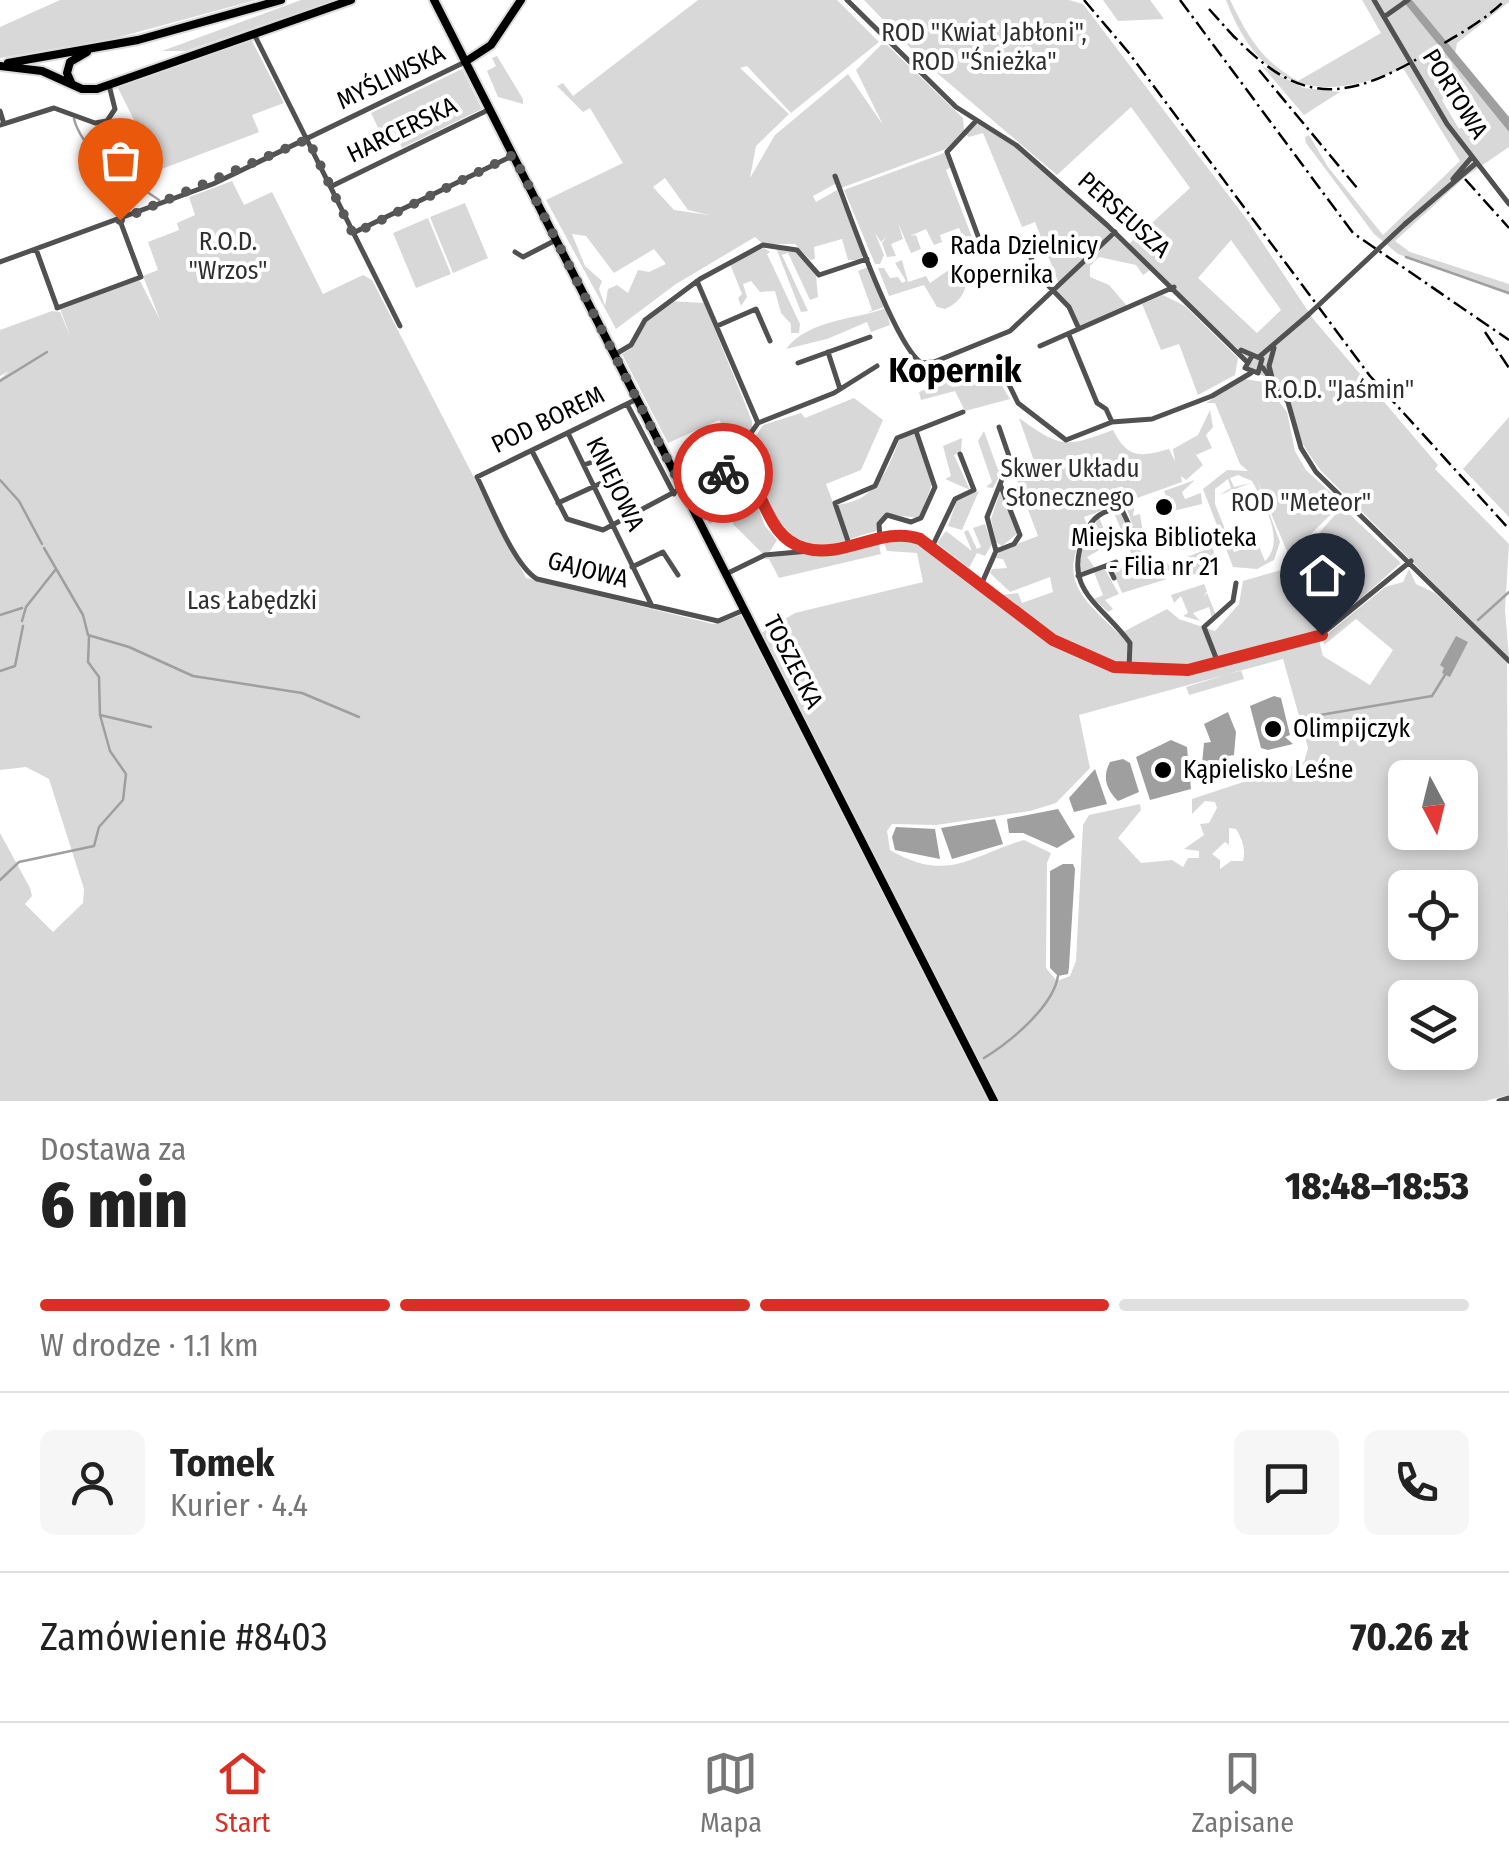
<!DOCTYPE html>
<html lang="pl">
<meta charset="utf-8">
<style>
:root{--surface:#fff;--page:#f6f6f6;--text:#222;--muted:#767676;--line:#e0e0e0;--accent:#d93025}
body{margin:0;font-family:"Fira Sans Condensed",sans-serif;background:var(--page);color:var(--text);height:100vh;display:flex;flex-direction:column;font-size:38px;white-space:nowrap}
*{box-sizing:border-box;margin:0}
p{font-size:32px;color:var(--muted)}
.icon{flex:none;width:55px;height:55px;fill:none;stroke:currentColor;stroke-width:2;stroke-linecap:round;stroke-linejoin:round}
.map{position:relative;height:1101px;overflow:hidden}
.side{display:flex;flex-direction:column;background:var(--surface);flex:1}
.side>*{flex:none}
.needle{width:65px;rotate:173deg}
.controls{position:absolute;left:1388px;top:760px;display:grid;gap:20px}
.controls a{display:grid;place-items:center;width:90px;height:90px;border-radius:15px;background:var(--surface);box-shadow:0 5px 15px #0003;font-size:50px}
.pin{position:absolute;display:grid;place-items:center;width:85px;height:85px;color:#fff;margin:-102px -42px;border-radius:50% 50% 50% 0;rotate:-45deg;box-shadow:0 0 10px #0007}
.pin .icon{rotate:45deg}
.courier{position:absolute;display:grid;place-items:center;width:100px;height:100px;margin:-50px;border:8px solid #d93025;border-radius:50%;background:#fff;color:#222;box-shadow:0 2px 12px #0007}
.summary em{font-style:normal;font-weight:800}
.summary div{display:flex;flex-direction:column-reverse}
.summary{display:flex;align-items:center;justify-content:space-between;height:170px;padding:0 40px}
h1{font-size:65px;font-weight:800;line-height:75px}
.bar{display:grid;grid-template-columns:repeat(4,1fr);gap:15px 10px;align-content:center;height:120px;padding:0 40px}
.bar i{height:12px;border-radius:8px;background:var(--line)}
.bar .active{background:var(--accent)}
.bar p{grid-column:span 4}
.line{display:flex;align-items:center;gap:25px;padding:0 40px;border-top:2px solid var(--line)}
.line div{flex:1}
.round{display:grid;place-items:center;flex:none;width:105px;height:105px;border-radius:15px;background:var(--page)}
.dock{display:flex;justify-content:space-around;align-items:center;height:140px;border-top:2px solid var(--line);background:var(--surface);font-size:28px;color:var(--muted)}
.dock a{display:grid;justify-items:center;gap:5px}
.dock .active{color:var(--accent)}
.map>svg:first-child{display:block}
</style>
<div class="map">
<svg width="1509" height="1101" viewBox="0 0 1509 1101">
<rect width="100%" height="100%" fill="#fff"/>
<path fill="#d8d8d8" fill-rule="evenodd" d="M 60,0 L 256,0 L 112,39 L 0,58 L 0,27 Z
M 301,0 L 335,0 L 186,51 L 162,51 Z
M 698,0 L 837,0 L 879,42 L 791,113 L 747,66 L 740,68 L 789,114 L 756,146 L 750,178 L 775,135 L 848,74 L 883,125 L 856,70 L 884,42 L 963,118 L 964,130 L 975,122 L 1001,135 L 1129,244 L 1190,188 L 1131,107 L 1057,175 L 924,62 L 864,0 L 1069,0 L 1083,4 L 1248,221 L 1314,320 L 1438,465 L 1435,469 L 1509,544 L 1505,610 L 1509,658 L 1321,471 C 1312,459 1301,442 1296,432 C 1285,411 1285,375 1251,373 L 1238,349 L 1153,268 L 1143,275 L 1136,265 L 1099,257 L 1090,266 L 1090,277 L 1109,285 L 1128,307 L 1079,329 L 1067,305 L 1051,290 L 1059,284 L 1035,222 L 1022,227 L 983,133 L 969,137 L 962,132 L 946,149 L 841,188 L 835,184 L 813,196 L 816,202 L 837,190 L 863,255 L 861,260 L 848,260 L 842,239 L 814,247 L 815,259 L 810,260 L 795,244 L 763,244 L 755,237 L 676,284 L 616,329 L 546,200 L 623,163 L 590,108 L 583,112 L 557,86 L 563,83 L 573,96 ZM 665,178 L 688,210 L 709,215 L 674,210 L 653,187 ZM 572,234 L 586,236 L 614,273 L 654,249 L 666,264 L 649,272 L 638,270 L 628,293 L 617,285 L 608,289 L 605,306 L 599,289 L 602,281 L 585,266 ZM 1231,240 L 1281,310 L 1257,333 L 1198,278 Z
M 1103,0 L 1150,0 L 1164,19 L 1118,21 Z
M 1226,0 L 1230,0 C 1248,36 1261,61 1298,81 L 1381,33 L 1362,0 L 1402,0 L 1509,132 L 1509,147 L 1465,177 L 1395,241 L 1410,252 L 1509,284 L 1509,295 L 1398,254 L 1374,234 L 1306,143 L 1305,137 L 1309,135 L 1328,167 L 1383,235 L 1460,161 L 1403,68 C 1320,105 1260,91 1226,0 ZM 1466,86 L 1482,114 L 1459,129 L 1442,100 Z
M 1412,0 L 1509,0 L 1509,2 L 1457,43 L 1455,54 Z
M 250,37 L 284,103 L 252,115 L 259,132 L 159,170 L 117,86 Z
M 497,56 L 523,99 L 523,104 L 498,97 L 487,71 L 496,66 L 492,58 Z
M 1262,66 L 1304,88 L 1340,92 L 1304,115 Z
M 462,69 L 482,109 L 402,148 L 394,131 L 382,136 L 371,113 Z
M 947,152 L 951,167 L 946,170 L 972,237 L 965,241 L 959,228 L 940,235 L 942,242 L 934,245 L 926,229 L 910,236 L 916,235 L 921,249 L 911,253 L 898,223 L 903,239 L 891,244 L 896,256 L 887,257 L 882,243 L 887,236 L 881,242 L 875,233 L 884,255 L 880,264 L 875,264 L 844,190 Z
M 232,181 L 244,205 L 272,192 L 323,294 L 363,275 L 372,280 L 526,578 L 713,624 L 741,615 L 753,638 L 795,613 L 923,582 L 917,553 L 887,551 L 884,543 L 894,538 L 923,543 L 921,549 L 925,546 L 1056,647 L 1077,651 L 991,587 L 986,581 L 1002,595 L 1018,593 L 1022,603 L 1053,592 L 1050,577 L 1010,592 L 990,573 L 992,569 L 1007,568 L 1003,559 L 995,558 L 1001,550 L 1038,536 L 1016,478 L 1004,480 L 1012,461 L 1023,465 L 1034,461 L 1019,418 C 1061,448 1065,448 1113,430 C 1128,459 1140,457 1169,449 L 1175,461 L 1173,449 L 1198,435 L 1210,410 L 1213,427 L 1206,435 L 1212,448 L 1196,455 L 1203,465 L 1186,480 L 1181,476 L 1182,482 L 1084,517 L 1087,525 C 1084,528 1084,533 1082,537 C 1058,584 1088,602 1119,634 L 1167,609 L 1179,619 L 1215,631 L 1239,604 L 1243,581 L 1288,568 L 1342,507 L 1401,563 L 1318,636 L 1323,656 L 1370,685 L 1393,650 L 1356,619 L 1324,645 L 1323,638 L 1385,587 L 1403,582 L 1409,569 L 1416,584 L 1435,593 L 1507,662 L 1509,1095 L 1485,1101 L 0,1101 L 0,833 L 30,888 L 32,896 L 25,904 L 53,932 L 83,903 L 84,889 L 49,779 L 26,767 L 0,770 L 0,379 L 9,371 L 0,376 L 0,330 L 52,311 L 60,312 L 71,338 L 59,306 L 138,277 L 160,320 L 143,276 L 158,270 L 148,242 L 179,230 L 177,223 L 195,215 L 189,197 ZM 1283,659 L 1308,748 L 1304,762 L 1192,799 L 1192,814 L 1205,801 L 1215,802 L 1217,808 L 1209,823 L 1200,824 L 1204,835 L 1184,849 L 1199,851 L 1199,858 L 1188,858 L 1183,867 L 1172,860 L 1141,863 L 1118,838 L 1141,810 L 1140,804 L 1089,815 L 1083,825 L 1076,961 L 1070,976 L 1057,981 L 1046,968 L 1047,863 L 1051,853 L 1024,840 C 972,855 948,884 890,850 L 887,831 L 892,824 L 936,825 L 1030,811 L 1056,803 L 1090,768 L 1079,715 ZM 1405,778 L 1460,778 L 1460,832 L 1405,832 ZM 1229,828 L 1236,829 C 1242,839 1246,849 1243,861 L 1231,861 L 1220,869 L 1220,860 L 1212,854 L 1225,842 L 1229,845 ZM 1405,888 L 1460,888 L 1460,942 L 1405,942 ZM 1405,998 L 1460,998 L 1460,1052 L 1405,1052 Z
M 465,203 L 488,258 L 453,273 L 430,217 Z
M 428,218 L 451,274 L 416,288 L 393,233 Z
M 764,248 L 770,252 L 767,254 L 800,324 L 799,333 L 791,333 L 791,324 L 781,313 L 775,291 L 760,292 L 751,281 L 743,284 L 747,297 L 741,306 L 738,298 L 742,294 L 730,264 Z
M 776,248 L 798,252 L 816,276 L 818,297 L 810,300 L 788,253 L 782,255 L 808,311 L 801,312 Z
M 902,260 L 908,282 L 926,276 L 930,283 L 956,265 C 974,280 965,300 945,309 L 937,307 L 924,285 L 889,296 L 878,268 L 884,268 L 890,278 L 898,277 L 902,283 L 906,281 L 895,263 Z
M 868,267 L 884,307 L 867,313 L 872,310 L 858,271 Z
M 1163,295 L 1185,306 L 1238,358 L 1235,375 L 1198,395 L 1179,344 L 1161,350 L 1142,304 Z
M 669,301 L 704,303 L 752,421 L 752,429 L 736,448 L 719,420 L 668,443 L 622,354 L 632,348 L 637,329 Z
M 886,308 L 890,325 L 871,332 L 867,322 L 827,339 L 786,349 C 809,319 855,320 886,308 Z
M 988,363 L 1010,399 L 965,411 L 955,391 L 921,400 L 919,392 Z
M 1244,379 L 1264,382 L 1287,412 L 1295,451 L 1306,470 L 1342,503 L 1289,556 L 1257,480 L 1280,542 L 1274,560 L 1257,569 L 1233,567 L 1203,489 L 1227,470 L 1248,471 L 1240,464 L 1215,403 L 1206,403 ZM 1238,475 L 1252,481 C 1264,503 1286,542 1265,561 L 1258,544 L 1234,552 L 1215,504 L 1215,489 L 1228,479 L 1231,488 L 1219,495 L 1251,483 L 1234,487 L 1230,478 Z
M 854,398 L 883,420 L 861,470 L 826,484 L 834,505 C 874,503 887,473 899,440 L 914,433 L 932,485 L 919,518 L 885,514 L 877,531 C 858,535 841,544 823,545 C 779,548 753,491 744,455 L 763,425 L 801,413 L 805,418 Z
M 1509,417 L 1509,517 L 1463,469 Z
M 984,431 L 998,470 L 1002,471 L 993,488 L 986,487 L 992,482 L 978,441 Z
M 962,438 L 961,452 L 954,455 L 970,490 L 945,479 L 951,476 L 943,446 Z
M 727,472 L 743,474 L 748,480 L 765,526 L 777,540 L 769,553 L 763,554 L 733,524 L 734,516 L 725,505 L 722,518 L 709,524 L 699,506 L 699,496 L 707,496 L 708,485 L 725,482 Z
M 1195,480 L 1182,492 L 1185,499 L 1201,493 L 1202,504 L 1173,511 L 1164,491 Z
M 979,491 L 962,530 L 948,526 L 957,500 Z
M 1000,492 L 1018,533 L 1002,546 L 996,542 L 991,519 Z
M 1135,503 L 1133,516 L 1140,514 L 1143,533 L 1130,539 L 1134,548 L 1167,562 L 1172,572 L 1132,555 L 1114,513 L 1123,509 L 1127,530 L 1134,530 L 1126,506 Z
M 1099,517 L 1110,544 L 1087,557 L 1095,568 L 1080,573 L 1081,550 Z
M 985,524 L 992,544 L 985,556 L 977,553 L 969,568 L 937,543 L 946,531 L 972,551 L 964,532 L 968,530 L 977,549 L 981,547 L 973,528 Z
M 878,541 L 881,554 L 779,578 L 769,559 L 761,559 Z
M 1212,547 L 1217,560 L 1195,569 L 1221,560 L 1220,567 L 1188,576 L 1193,570 L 1187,557 Z
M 1144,563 L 1167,579 L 1122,593 L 1114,574 L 1122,567 L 1138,568 Z
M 1104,568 L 1119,594 L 1105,600 L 1113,609 L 1108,612 L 1094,599 L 1103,595 L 1094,572 Z
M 1204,584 L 1207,591 L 1203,597 L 1207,593 L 1216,615 L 1206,623 L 1212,618 L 1209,607 L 1193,613 L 1200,621 L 1183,616 L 1188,613 L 1181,596 L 1174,603 L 1171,595 Z
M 1241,670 L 1244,679 L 1189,695 L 1186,687 Z"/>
<path fill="#9f9f9f" d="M 1402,0 L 1412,0 L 1509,117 L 1509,132 Z
M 1456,636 L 1468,642 L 1450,677 L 1442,673 L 1444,668 L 1440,665 Z
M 1274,696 L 1281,698 L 1290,735 L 1285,737 L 1293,744 L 1268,750 L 1261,748 L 1250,706 Z
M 1228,712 L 1236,732 L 1234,755 L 1228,756 L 1235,774 L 1209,783 L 1202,764 L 1204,743 L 1211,742 L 1204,724 Z
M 1171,740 L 1187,747 L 1191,789 L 1150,800 L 1136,757 Z
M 1123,759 L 1130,763 L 1139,792 L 1118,801 C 1106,789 1102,777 1110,762 Z
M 1095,769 L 1107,804 L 1074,812 L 1069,798 Z
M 1058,809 L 1075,837 L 1057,848 L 1023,833 L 1009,833 L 1007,819 Z
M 995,819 L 1003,844 L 952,859 L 941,828 Z
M 896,827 L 935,829 L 940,859 L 895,850 L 892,837 Z
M 1063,864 L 1073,864 L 1075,869 L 1069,967 L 1068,974 L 1058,976 L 1050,968 L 1050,871 Z"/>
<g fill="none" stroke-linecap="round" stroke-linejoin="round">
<path stroke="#9f9f9f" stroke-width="2.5" d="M 74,119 C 84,156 129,179 159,200
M 1406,257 L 1509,293
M 0,381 L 47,352
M 0,480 L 19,501 L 42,544
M 44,548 L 83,615 L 88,635 L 129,647 L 193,676 L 302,693 L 359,717
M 0,615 L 22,608
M 1478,620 L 1509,592
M 22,621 L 26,607 L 56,569
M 89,637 L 88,662 L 99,677 L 100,715 L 151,727
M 0,671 L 15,666 L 23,626
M 1320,715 L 1432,696 L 1445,675
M 0,880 L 19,862 L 94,846 L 99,827 L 123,800 L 126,774 L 110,751 L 100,715
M 984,1058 C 1010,1042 1053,1007 1058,976"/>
<g stroke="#dbdbdb" stroke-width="12">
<path id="major" d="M 434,0 L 994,1101
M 465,62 L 491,45 L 521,0
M 8,63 L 138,40 L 281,0
M 0,66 L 42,71 L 82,89 L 97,89 L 351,0
M 71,82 L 67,73 L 70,62 L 87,52"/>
</g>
<path stroke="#515151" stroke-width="5" d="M 847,0 L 956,107 L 1016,145 L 1107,225 L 1246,361
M 1374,0 L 1447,124 L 1509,204
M 1384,17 L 1408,0
M 254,34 L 400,326
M 0,111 L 4,124
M 975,122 L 947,152 L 978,236
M 0,125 L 54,108 L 95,123 L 107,121 L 115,109 L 109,85
M 835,176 C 849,213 894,343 921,363 L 934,362 L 1010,331 L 1115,232
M 1453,179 L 1471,158
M 332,186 L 490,109
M 1405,224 L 1475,164
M 353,233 L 512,156
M 1017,240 L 1023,239 L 1039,276 L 1069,307 L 1079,329
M 36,249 L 57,307
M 515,252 L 523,257 L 556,240
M 0,262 L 213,184 L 465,62
M 697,281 L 758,423
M 57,308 L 141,277 L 119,218
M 717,326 L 756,309 L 770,341
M 1069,335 L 1097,403 L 1106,409 L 1112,422
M 1040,346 L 1174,287
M 1241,350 L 1262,359 L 1258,373 L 1245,368 L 1252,356
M 828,352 L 840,389
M 614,355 L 631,345 L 645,320 L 700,279 L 763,245 L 797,250 L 819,275 L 867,259
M 1259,357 L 1308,315
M 996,358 L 1018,403 L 1066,440 L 1112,422 L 1152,419 L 1212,396 L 1251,373
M 798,363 L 870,337
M 1263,368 L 1288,402 L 1301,448 L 1316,472 L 1509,661
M 1273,381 L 1269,366 L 1274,348
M 637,399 L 477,477 C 490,503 514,566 537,579 L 718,621 L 744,610
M 627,404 L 674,494
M 568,433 L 652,606
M 602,439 L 611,455
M 532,451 L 567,519 L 603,530 L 729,463 L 739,463 C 760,481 761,516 783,536 C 823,572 876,524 920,539 L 1063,646 L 1106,665 L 1154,672 L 1201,667 L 1318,637 L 1411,561
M 731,461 L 758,423 L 834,393 L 877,366
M 621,474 L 628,489
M 685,494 L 728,470 L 746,475
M 558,503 L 621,474 L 611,455 L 584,465
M 880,538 L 879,524 L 887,515 L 911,522 L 921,518 L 935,487 L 916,431
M 849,544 L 835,503 L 875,486 L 897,438 L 963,412
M 932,547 L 955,499 L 974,490 L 960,454
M 996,551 L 1014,544 L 1020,535 L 1000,484
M 1108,565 L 1114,578
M 632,567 L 663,552 L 678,575
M 726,574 L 765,555 L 809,551
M 1078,576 L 1116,562
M 981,585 L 996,551 L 987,517 L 1010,459 L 999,427
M 1218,663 L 1204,627 L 1233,601 L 1236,583
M 1129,669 L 1130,643 C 1101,603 1061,590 1085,534 C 1092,517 1103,510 1121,508 L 1132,531
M 1499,1101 L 1509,1098"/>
<use href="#major" stroke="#000" stroke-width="8"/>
<path stroke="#000" stroke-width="2.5" stroke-dasharray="15 5 2.5 5" stroke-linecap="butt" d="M 1084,0 L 1129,53 L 1370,376 L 1509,529
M 1180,0 L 1353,233 L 1509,340
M 1209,9 L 1235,38
M 1227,29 C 1298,106 1343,104 1429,52 C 1456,36 1483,22 1505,0
M 1259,70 L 1358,189
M 1465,179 L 1509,228
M 1485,332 L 1509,368"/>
<path stroke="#515151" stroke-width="5" d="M 1308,315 L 1405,224"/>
</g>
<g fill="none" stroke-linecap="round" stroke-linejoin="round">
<path stroke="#595959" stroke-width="10" stroke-dasharray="0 18" d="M 120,220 L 308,139 L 353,234 L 513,155 L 685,494 L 723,473"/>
<path stroke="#d93025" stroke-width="12" d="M 723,473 L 734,469 C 767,480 761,535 804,548 C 843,560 882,525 920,539 L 1053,640 L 1114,667 L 1188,670 L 1322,635"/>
</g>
<g fill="#000" stroke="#fff" stroke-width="4">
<circle cx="930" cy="260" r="10"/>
<circle cx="1164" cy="507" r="10"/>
<circle cx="1273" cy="729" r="10"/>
<circle cx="1163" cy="770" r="10"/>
</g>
<g text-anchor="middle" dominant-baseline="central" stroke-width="8" stroke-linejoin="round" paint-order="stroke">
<g font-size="25" fill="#2f2f2f" stroke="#fff">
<text x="984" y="33">ROD "Kwiat Jabłoni",<tspan x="984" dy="29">ROD "Śnieżka"</tspan></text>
<text x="228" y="242">R.O.D.<tspan x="228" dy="29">"Wrzos"</tspan></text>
<text x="1339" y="390">R.O.D. "Jaśmin"</text>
<text x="1070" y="469">Skwer Układu<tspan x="1070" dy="29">Słonecznego</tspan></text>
<text x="1301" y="503">ROD "Meteor"</text>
<text x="252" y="601">Las Łabędzki</text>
</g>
<g font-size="25" fill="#000" stroke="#fff">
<text transform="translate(391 77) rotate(-26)">MYŚLIWSKA</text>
<text transform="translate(1455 94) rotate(58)">PORTOWA</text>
<text transform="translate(402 130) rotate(-26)">HARCERSKA</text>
<text transform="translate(1124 215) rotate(42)">PERSEUSZA</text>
<text transform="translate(548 420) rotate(-26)">POD BOREM</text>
<text transform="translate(615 484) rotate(64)">KNIEJOWA</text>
<text transform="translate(588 570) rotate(14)">GAJOWA</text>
<text transform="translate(793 662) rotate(63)">TOSZECKA</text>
</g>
<g font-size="25" fill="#000" stroke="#fff" text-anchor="start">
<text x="950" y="246">Rada Dzielnicy<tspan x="950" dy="29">Kopernika</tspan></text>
<text x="1164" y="538" text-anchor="middle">Miejska Biblioteka<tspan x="1164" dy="29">- Filia nr 21</tspan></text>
<text x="1293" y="729">Olimpijczyk</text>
<text x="1183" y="770">Kąpielisko Leśne</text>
</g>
<g font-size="35" font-weight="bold" fill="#000" stroke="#fff">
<text x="955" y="370">Kopernik</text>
</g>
</g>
</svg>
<div class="controls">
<a><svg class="needle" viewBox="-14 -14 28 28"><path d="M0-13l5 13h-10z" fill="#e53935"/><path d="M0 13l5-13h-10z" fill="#767676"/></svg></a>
<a><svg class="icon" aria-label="locate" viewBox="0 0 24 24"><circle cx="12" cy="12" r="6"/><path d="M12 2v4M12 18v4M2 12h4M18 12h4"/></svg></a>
<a><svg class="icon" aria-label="layers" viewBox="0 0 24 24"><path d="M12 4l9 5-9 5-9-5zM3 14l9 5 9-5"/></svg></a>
</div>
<div class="pin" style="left:120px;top:220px;background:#ea580c"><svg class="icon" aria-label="bag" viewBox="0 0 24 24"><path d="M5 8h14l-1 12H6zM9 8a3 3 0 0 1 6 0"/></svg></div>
<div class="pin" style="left:1322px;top:635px;background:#1f2937"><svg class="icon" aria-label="home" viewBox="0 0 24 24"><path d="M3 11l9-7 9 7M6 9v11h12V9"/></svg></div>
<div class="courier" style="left:723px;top:473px"><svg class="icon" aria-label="bike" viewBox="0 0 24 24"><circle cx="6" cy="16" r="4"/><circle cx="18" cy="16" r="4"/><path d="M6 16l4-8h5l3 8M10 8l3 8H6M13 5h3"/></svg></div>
</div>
<section class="side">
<div class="summary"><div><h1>6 min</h1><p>Dostawa za</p></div><em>18:48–18:53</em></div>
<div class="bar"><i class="active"></i><i class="active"></i><i class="active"></i><i></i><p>W drodze · 1.1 km</p></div>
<div class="line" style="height:180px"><a class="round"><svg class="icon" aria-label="person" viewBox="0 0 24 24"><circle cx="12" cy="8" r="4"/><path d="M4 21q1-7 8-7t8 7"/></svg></a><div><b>Tomek</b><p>Kurier · 4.4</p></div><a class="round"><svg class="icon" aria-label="chat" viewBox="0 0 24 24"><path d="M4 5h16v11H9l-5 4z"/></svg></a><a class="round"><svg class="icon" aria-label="phone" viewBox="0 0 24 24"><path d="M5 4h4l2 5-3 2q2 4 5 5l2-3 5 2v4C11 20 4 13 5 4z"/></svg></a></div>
<div class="line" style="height:130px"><div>Zamówienie #8403</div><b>70.26 zł</b></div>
</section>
<nav class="dock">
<a class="active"><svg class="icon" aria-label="home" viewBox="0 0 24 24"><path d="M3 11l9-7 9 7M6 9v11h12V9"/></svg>Start</a>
<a><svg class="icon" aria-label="map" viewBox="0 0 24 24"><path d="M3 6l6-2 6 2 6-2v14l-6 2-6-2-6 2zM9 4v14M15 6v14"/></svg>Mapa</a>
<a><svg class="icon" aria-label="saved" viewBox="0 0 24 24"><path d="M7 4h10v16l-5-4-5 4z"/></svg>Zapisane</a>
</nav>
